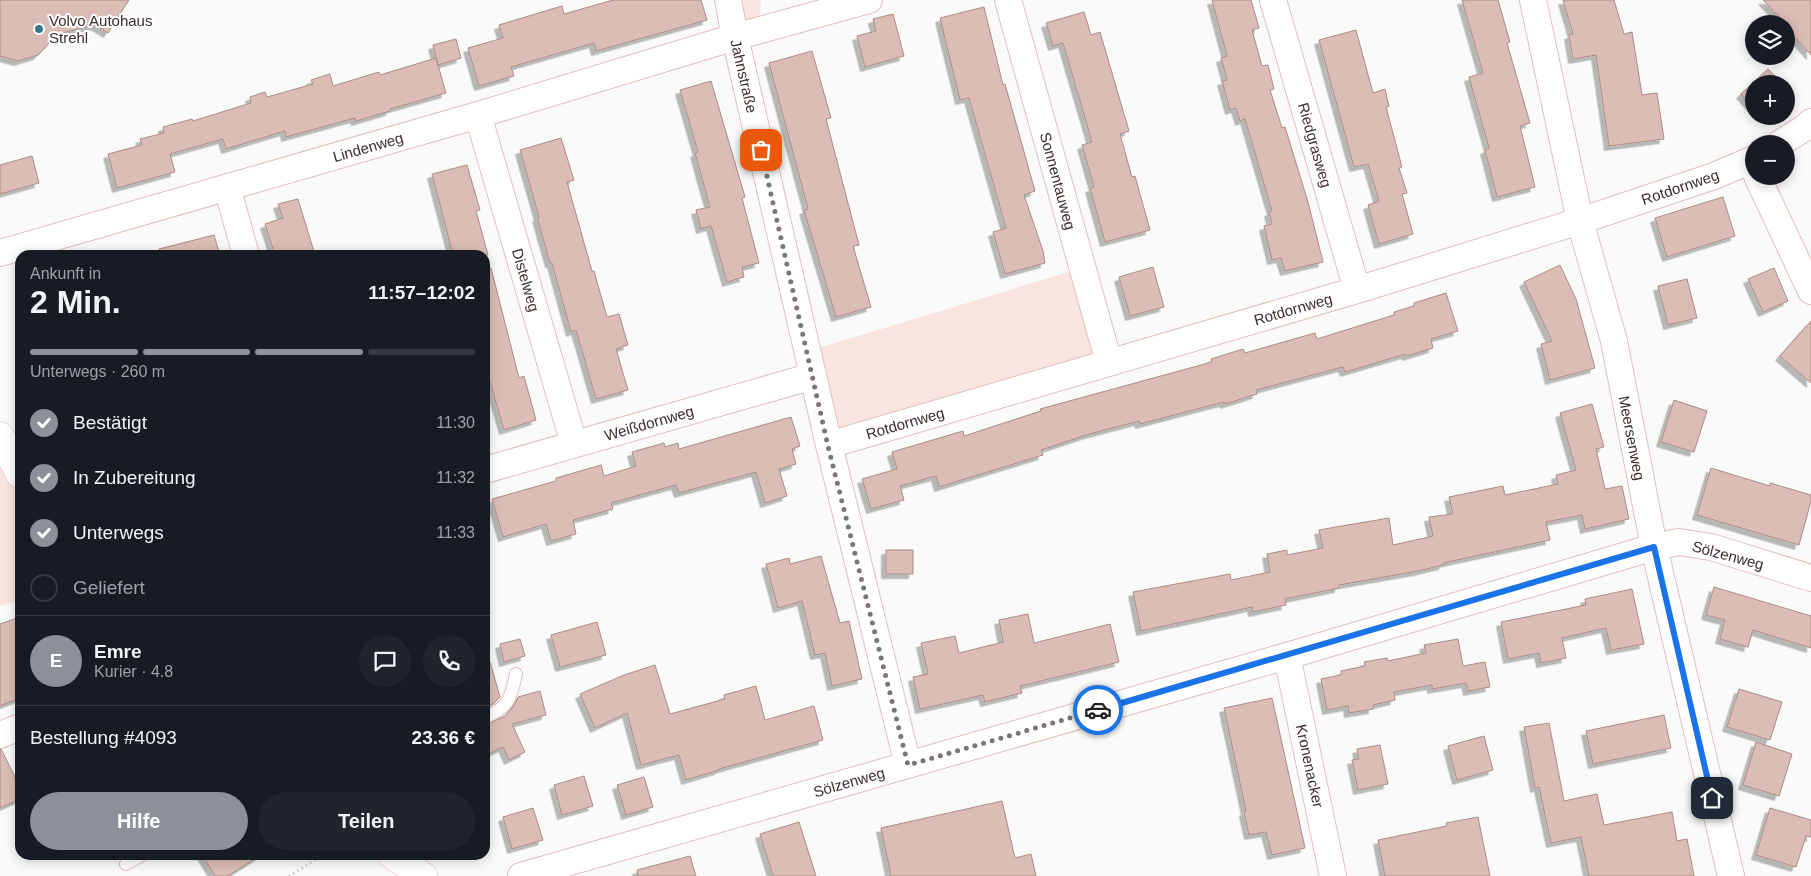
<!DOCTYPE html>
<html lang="de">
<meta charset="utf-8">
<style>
:root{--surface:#171b24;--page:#20242c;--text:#f1f3f6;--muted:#9ea1a6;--line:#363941;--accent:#8c9099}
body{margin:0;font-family:Arial,sans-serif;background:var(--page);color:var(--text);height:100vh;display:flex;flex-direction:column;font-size:19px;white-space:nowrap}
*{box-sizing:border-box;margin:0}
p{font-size:16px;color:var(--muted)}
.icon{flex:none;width:28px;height:28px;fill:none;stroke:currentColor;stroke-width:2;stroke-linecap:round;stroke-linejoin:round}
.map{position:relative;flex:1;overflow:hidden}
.details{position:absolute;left:15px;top:250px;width:475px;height:610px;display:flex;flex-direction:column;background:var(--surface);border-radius:15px;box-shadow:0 2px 12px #0003}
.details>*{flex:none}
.controls{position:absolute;left:1745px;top:15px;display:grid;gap:10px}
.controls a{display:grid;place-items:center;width:50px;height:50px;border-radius:50%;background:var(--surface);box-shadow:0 2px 12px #0003;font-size:25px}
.pin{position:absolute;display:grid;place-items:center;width:42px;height:42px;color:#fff;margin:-21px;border-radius:10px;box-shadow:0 2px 8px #0006}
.courier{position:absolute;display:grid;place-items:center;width:50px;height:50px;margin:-25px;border:4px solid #1a73e8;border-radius:50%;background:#fff;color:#222;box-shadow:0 1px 6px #0007}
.summary em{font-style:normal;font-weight:800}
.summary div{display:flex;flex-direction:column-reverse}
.summary{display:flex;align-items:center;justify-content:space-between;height:85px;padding:0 15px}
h1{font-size:32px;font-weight:800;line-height:38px}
.bar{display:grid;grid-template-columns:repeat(4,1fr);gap:8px 5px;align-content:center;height:60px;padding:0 15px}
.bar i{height:6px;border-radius:4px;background:var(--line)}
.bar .on{background:var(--accent)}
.bar p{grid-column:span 4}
.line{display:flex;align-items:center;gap:12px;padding:0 15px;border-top:1px solid var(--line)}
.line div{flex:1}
.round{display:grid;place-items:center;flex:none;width:52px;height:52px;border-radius:26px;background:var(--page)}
ol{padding:0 15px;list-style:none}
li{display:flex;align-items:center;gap:15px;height:55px}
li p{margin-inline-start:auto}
li .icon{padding:5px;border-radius:50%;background:var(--accent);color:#fff;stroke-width:4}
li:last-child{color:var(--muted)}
li i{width:28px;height:28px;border:2px solid var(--line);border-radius:50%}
.button{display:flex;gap:10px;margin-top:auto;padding:10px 15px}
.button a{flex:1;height:58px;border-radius:30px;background:var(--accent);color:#fff;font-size:20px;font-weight:800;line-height:58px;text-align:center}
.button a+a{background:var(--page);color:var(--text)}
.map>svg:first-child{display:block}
</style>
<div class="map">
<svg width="1811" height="876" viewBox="0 0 1811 876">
<defs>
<filter id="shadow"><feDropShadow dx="-4.5" dy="4.5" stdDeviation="0" flood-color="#0004"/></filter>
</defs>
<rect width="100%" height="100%" fill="#fafafa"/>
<path fill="#fae4df" d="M 736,0 L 761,0 L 759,19 L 741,25 Z
M 1072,271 L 1098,356 L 834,435 L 812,350 Z
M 0,450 L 20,487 L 20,601 L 0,606 Z"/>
<path fill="#dcbdb6" stroke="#a98c85" filter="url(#shadow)" d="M 0,0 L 129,0 L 108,33 L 95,25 L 58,34 L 38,55 L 18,61 L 0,56 Z
M 613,0 L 701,0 L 707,20 L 596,51 L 594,43 L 511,67 L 514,76 L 479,86 L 468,48 L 503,38 L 499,25 L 562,6 L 564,14 Z
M 1212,0 L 1251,0 L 1259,28 L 1252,30 L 1262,66 L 1268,65 L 1274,89 L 1270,90 L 1282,128 L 1285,127 L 1308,202 L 1323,262 L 1285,271 L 1281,258 L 1272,260 L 1264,226 L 1272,224 L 1269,212 L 1272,211 L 1245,119 L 1240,121 L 1236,108 L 1230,110 L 1222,81 L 1227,80 L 1221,58 L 1227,56 Z
M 1462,0 L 1498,0 L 1510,42 L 1507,43 L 1530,123 L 1520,126 L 1535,187 L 1497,197 L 1485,150 L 1489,148 L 1469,77 L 1483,73 Z
M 1563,0 L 1614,0 L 1624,34 L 1632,32 L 1642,95 L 1657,93 L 1664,139 L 1609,146 L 1596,55 L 1573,59 L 1569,35 L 1573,34 Z
M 1763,0 L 1811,0 L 1811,55 L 1790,32 L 1792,31 L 1786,24 Z
M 984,7 L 1003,85 L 1005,84 L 1035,191 L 1024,195 L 1043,251 L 1045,263 L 1005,274 L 993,232 L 1006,228 L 969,98 L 960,100 L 940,18 Z
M 1084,12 L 1091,35 L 1100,32 L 1129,131 L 1120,134 L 1132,177 L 1135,176 L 1150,230 L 1105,242 L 1090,188 L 1094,187 L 1082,145 L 1092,142 L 1063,43 L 1053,46 L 1046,23 Z
M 893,14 L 904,56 L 865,67 L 857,36 L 876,31 L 873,19 Z
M 1356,30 L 1373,93 L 1385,89 L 1389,106 L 1386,107 L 1402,167 L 1399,168 L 1407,193 L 1402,194 L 1413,234 L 1379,244 L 1368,205 L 1379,201 L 1368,164 L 1354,167 L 1319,40 Z
M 456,39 L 461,58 L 438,65 L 433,45 Z
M 812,51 L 831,118 L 826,119 L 859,245 L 853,246 L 871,307 L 836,317 L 804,210 L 808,209 L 769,63 Z
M 436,58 L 446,93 L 390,109 L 390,111 L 356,121 L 355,118 L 286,137 L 285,131 L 226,149 L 223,139 L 170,154 L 175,172 L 117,188 L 108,154 L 142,145 L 140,139 L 164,133 L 163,127 L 192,119 L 193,121 L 251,103 L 250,97 L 265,92 L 267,97 L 313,84 L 311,80 L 330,74 L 333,86 L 379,72 L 380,75 Z
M 1768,69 L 1782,84 L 1754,84 L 1754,109 L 1741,94 Z
M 711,81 L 745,197 L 742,198 L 759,263 L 742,267 L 744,277 L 727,282 L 711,226 L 701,229 L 696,210 L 710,207 L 695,153 L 698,152 L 680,90 Z
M 1786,89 L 1794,97 L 1786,104 Z
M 561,138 L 574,180 L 567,182 L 592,271 L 594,271 L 607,317 L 619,314 L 628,345 L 616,349 L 628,390 L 596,399 L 576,330 L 571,332 L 552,263 L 550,263 L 537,217 L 539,217 L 520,150 Z
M 32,156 L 39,183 L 0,194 L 0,165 Z
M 467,165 L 480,210 L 476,211 L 488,255 L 453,255 L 432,174 Z
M 1723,197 L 1735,236 L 1667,257 L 1655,218 Z
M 298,199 L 315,255 L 275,255 L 265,224 L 283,218 L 278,204 Z
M 214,235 L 220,255 L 160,255 L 159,249 Z
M 1560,265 L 1576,299 L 1595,368 L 1550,380 L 1541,344 L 1552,341 L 1524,282 Z
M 1153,267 L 1164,307 L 1130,316 L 1119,277 Z
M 491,268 L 519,378 L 524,376 L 536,420 L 504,430 L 485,365 L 485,269 Z
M 1774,268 L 1788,301 L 1763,312 L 1748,279 Z
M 1687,279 L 1697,318 L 1668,325 L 1658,286 Z
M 1446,293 L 1458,331 L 1431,339 L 1433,348 L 1407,356 L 1406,354 L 1345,372 L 1343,367 L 1256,390 L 1257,394 L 1225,404 L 1224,402 L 1140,424 L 1139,421 L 1086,435 L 1041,450 L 1043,455 L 939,487 L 936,476 L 900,486 L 904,500 L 871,509 L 862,479 L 897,469 L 892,452 L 963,431 L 964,436 L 1041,411 L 1040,409 L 1212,362 L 1211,359 L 1243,349 L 1245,353 L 1315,333 L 1317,339 L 1394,315 L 1394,312 L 1414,306 L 1414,303 Z
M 1811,321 L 1811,383 L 1780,356 Z
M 1674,400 L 1707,411 L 1694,452 L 1661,442 Z
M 1592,404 L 1604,447 L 1596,449 L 1605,489 L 1622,486 L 1629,519 L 1585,529 L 1582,515 L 1546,522 L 1550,540 L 1443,563 L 1443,565 L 1418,571 L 1339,585 L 1339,588 L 1285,599 L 1286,605 L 1253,612 L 1252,607 L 1141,631 L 1133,592 L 1230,574 L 1231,580 L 1270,572 L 1267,554 L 1287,550 L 1287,555 L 1323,548 L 1319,530 L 1336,527 L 1389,518 L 1393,545 L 1433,536 L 1429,517 L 1453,514 L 1449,497 L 1503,486 L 1505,495 L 1558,484 L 1556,475 L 1576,470 L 1560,413 Z
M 791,417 L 800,446 L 792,449 L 796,464 L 779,469 L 787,496 L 765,503 L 756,472 L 679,493 L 676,485 L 611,503 L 613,509 L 573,520 L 576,534 L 551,541 L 546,524 L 503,537 L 492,499 L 556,481 L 556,478 L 601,465 L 604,476 L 636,466 L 632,452 L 664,443 L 665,447 L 678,443 L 679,449 Z
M 1711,468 L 1770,486 L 1770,483 L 1811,495 L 1811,501 L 1799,545 L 1697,515 Z
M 886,550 L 913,550 L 913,574 L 886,574 Z
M 821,556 L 840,623 L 849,621 L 862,679 L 832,686 L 825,653 L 815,655 L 802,601 L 778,608 L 766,564 L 789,558 L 790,564 Z
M 1714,587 L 1811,616 L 1811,648 L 1753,630 L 1748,647 L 1720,639 L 1725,620 L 1706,615 Z
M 1632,589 L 1644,644 L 1611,650 L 1606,628 L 1562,638 L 1566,658 L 1541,663 L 1539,653 L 1508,659 L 1501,622 L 1586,605 L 1585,599 Z
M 1028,614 L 1034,643 L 1110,624 L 1119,662 L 1020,686 L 1022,693 L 985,702 L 983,695 L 920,709 L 913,677 L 928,674 L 921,643 L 955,636 L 959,653 L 1003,642 L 999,620 Z
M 20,617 L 20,698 L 0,706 L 0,624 Z
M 597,622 L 606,655 L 560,667 L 551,635 Z
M 520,639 L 525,656 L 504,662 L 500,644 Z
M 1458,639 L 1463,666 L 1485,662 L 1490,687 L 1468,691 L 1466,683 L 1432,689 L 1432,685 L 1394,692 L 1395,700 L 1373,705 L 1373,709 L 1349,713 L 1348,706 L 1327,710 L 1321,679 L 1341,675 L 1341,671 L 1365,666 L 1364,662 L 1387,658 L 1388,661 L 1426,653 L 1424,645 Z
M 490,662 L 500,697 L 494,703 L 485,708 L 485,663 Z
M 655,665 L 670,714 L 725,699 L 724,695 L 756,686 L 765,720 L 814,706 L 823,740 L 719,769 L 719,770 L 686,780 L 679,755 L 641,765 L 627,713 L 595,728 L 580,694 L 624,675 Z
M 1739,689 L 1782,702 L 1770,740 L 1727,727 Z
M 540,691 L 546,715 L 512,724 L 525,752 L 509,760 L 503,747 L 485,756 L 485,725 L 505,716 L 514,706 L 518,697 Z
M 1272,698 L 1305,848 L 1272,855 L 1266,832 L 1249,835 L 1244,812 L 1246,811 L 1224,708 Z
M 1664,715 L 1671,748 L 1593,764 L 1586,731 Z
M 1549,723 L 1564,801 L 1597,794 L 1604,825 L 1672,812 L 1677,841 L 1687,839 L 1694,876 L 1589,876 L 1581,837 L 1551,843 L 1539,787 L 1535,788 L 1524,727 Z
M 1484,736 L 1493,770 L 1457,780 L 1448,746 Z
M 1756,742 L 1792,754 L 1779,796 L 1743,785 Z
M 1380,745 L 1388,784 L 1358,790 L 1352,760 L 1359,759 L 1357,749 Z
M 1,749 L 20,787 L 20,799 L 0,808 L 0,750 Z
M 584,776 L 593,806 L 562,815 L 554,785 Z
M 644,777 L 653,807 L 626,815 L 617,785 Z
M 1002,801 L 1015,858 L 1031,854 L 1036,876 L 891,876 L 881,828 Z
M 533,808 L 543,840 L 512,849 L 503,817 Z
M 1770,808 L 1811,820 L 1811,837 L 1806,836 L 1796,867 L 1756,855 Z
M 1478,817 L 1490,876 L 1385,876 L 1378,840 L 1447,826 L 1446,823 Z
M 799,822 L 816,876 L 773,876 L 760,834 Z
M 202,855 L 261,855 L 228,876 L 215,876 Z
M 690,856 L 696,876 L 638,876 L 637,870 Z"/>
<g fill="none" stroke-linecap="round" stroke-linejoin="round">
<g stroke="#dfc0b9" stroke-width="14">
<path id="lane" d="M 485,717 C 509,708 511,697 516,674
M 126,864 L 142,855"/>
</g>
<g stroke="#dfc0b9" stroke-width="28">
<path id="street" d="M 728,0 L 735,37 L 829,445 L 908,765
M 1008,0 L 1109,363
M 1273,0 L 1357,290
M 1533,0 L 1580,221 L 1614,341 L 1654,547 L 1731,876
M 478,115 L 574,444
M 1779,144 L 1806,127 L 1811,122
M 1757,176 L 1811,291
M 227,187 L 246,255
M 0,253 L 478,115 L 735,37 L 869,0
M 829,445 L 1357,290 L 1580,221 L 1714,176 L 1754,159
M 485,470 L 813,376
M 1287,656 L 1333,876
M 0,735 L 20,727
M 521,876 L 1287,656 L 1654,547 L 1679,542 L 1711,547 L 1811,578"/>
</g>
<g stroke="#dfc0b9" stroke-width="29">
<path id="secondary" d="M 0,436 L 20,474
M 392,855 L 423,876"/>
</g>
<path stroke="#b8b4b3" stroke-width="3" stroke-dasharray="1 4" stroke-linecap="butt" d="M 289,876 L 323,855"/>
<use href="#lane" stroke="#fff" stroke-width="12"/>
<use href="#street" stroke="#fff" stroke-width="26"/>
<use href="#secondary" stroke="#fff" stroke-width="28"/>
</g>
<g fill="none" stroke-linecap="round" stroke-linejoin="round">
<path stroke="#7d7573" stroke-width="5" stroke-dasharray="0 9" d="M 761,150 L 828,446 L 908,765 L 1098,710"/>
<path stroke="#1a73e8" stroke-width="6" d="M 1098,710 L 1654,547 L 1712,798"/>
</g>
<circle fill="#357489" stroke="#fff" stroke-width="2" cx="39" cy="29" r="5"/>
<g text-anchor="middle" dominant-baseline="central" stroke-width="4" stroke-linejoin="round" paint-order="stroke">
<g font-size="15" fill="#3a2e2b" stroke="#fff" text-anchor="start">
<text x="49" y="20">Volvo Autohaus<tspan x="49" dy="17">Strehl</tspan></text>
</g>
<g font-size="15" fill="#3a2e2b" stroke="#fff">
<text transform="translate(744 76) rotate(77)">Jahnstraße</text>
<text transform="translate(1315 145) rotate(74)">Riedgrasweg</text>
<text transform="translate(368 147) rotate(-16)">Lindenweg</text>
<text transform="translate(1058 181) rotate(75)">Sonnentauweg</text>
<text transform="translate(1680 187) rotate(-19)">Rotdornweg</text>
<text transform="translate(526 280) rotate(74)">Distelweg</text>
<text transform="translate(1293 309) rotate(-16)">Rotdornweg</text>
<text transform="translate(649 423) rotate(-16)">Weißdornweg</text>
<text transform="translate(905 423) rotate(-16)">Rotdornweg</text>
<text transform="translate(1632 438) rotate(79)">Meersenweg</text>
<text transform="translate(1728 555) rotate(15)">Sölzenweg</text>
<text transform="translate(1310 766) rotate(78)">Kronenacker</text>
<text transform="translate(849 782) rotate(-16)">Sölzenweg</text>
</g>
</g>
</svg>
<div class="controls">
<a><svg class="icon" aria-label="layers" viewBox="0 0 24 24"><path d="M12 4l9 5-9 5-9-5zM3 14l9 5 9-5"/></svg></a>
<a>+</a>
<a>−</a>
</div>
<div class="pin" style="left:761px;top:150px;background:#ea580c"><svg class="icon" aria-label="bag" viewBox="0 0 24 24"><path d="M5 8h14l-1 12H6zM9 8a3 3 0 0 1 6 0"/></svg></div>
<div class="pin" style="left:1712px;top:798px;background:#1f2937"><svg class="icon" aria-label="home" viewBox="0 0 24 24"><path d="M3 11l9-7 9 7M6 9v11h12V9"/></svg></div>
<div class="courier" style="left:1098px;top:710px"><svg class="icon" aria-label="car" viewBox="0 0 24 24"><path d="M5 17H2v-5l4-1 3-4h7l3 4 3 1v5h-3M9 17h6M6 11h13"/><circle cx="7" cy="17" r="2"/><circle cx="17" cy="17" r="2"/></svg></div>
<section class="details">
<div class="summary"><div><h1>2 Min.</h1><p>Ankunft in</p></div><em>11:57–12:02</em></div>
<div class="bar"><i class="on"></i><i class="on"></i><i class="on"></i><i></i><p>Unterwegs · 260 m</p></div>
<ol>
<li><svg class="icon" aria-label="check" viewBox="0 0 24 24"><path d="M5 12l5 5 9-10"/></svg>Bestätigt<p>11:30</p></li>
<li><svg class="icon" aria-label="check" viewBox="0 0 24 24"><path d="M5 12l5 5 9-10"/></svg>In Zubereitung<p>11:32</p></li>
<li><svg class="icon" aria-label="check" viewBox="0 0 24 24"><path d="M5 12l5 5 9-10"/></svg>Unterwegs<p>11:33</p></li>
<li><i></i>Geliefert</li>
</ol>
<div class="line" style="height:90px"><b class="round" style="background:var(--accent);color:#fff">E</b><div><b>Emre</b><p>Kurier · 4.8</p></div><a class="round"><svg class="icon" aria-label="chat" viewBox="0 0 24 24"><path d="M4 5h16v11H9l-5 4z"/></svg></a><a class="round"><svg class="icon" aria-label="phone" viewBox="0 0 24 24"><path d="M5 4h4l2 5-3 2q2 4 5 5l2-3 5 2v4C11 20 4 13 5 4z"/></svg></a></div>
<div class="line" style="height:65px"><div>Bestellung #4093</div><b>23.36 €</b></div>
<div class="button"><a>Hilfe</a><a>Teilen</a></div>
</section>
</div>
